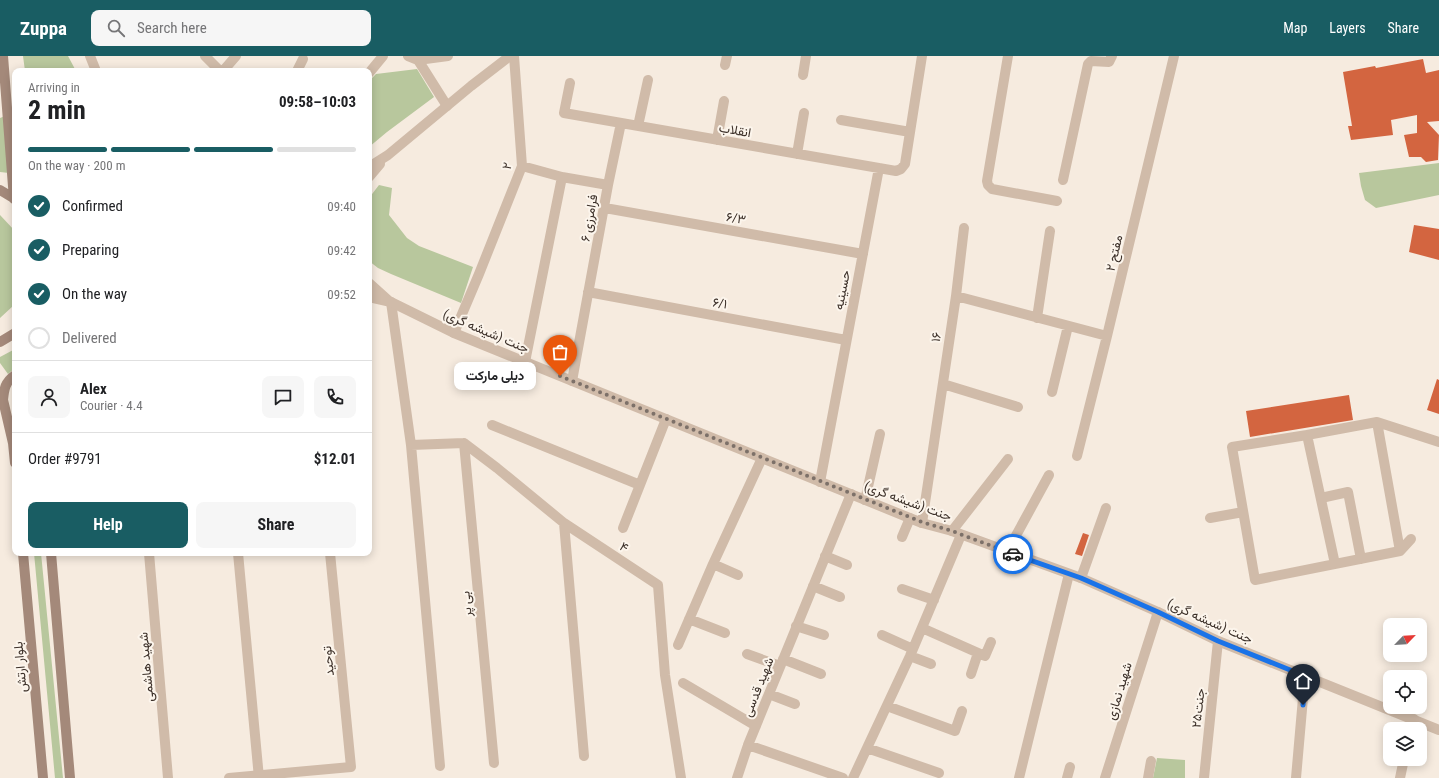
<!DOCTYPE html>
<meta charset="utf-8">
<style>
:root{--surface:#fff;--page:#f6f6f6;--text:#202124;--muted:#757577;--line:#e0e0e0;--accent:#195d63}
body{margin:0;font-family:"Roboto Condensed",Vazirmatn,sans-serif;background:var(--page);color:var(--text);height:100vh;display:flex;flex-direction:column;font-size:15px;white-space:nowrap}
*{box-sizing:border-box;margin:0}
p{font-size:13px;color:var(--muted)}
.icon{flex:none;width:22px;height:22px;fill:none;stroke:currentColor;stroke-width:2;stroke-linecap:round;stroke-linejoin:round}
.map{position:relative;flex:1;overflow:hidden}
.sheet{position:absolute;left:12px;top:12px;width:360px;height:488px;display:flex;flex-direction:column;background:var(--surface);border-radius:8px;box-shadow:0 2px 10px #0003}
.sheet>*{flex:none}
.needle{width:26px;rotate:65deg}
.fabs{position:absolute;left:1383px;top:562px;display:grid;gap:8px}
.fabs a{display:grid;place-items:center;width:44px;height:44px;border-radius:8px;background:var(--surface);box-shadow:0 2px 10px #0003;font-size:20px}
.pin{position:absolute;display:grid;place-items:center;width:34px;height:34px;color:#fff;margin:-41px -17px;border-radius:50% 50% 50% 0;rotate:-45deg;box-shadow:0 0 4px #0007}
.pin .icon{rotate:45deg}
.courier{position:absolute;display:grid;place-items:center;width:40px;height:40px;margin:-20px;border:3px solid #1a73e8;border-radius:50%;background:#fff;color:#222;box-shadow:0 1px 5px #0007}
.bubble{position:absolute;height:28px;border-radius:8px;background:var(--surface);box-shadow:0 2px 10px #0003;font-size:13px;font-weight:700;line-height:28px;text-align:center}
.headline em{font-style:normal;font-weight:700}
.headline div{display:flex;flex-direction:column-reverse}
.headline{display:flex;align-items:center;justify-content:space-between;height:68px;padding:0 16px}
h1{font-size:26px;font-weight:700;line-height:30px}
.bar{display:grid;grid-template-columns:repeat(4,1fr);gap:6px 4px;align-content:center;height:48px;padding:0 16px}
.bar i{height:5px;border-radius:3px;background:var(--line)}
.bar .current{background:var(--accent)}
.bar p{grid-column:span 4}
.line{display:flex;align-items:center;gap:10px;padding:0 16px;border-top:1px solid var(--line)}
.line div{flex:1}
.round{display:grid;place-items:center;flex:none;width:42px;height:42px;border-radius:8px;background:var(--page)}
ol{padding:0 16px;list-style:none}
li{display:flex;align-items:center;gap:12px;height:44px}
li p{margin-inline-start:auto}
li .icon{padding:4px;border-radius:50%;background:var(--accent);color:#fff;stroke-width:4}
li:last-child{color:var(--muted)}
li i{width:22px;height:22px;border:2px solid var(--line);border-radius:50%}
.primary-button{display:flex;gap:8px;margin-top:auto;padding:8px 16px}
.primary-button a{flex:1;height:46px;border-radius:8px;background:var(--accent);color:#fff;font-size:16px;font-weight:700;line-height:46px;text-align:center}
.primary-button a+a{background:var(--page);color:var(--text)}
header{display:flex;align-items:center;gap:24px;box-sizing:border-box;height:56px;padding:0 20px;background:var(--accent);color:#fff}
header strong{font-size:19px}
nav{display:flex;gap:22px;margin-inline-start:auto;font-size:14px}
.search{width:280px;height:36px;background:var(--page);display:flex;align-items:center;gap:10px;box-sizing:border-box;padding:0 14px;border-radius:8px;color:var(--muted);font-size:15px}
.map>svg:first-child{display:block}
</style>
<header>
<strong>Zuppa</strong>
<div class="search"><svg class="icon" aria-label="search" viewBox="0 0 24 24"><circle cx="10" cy="10" r="6"/><path d="M15 15l6 6"/></svg>Search here</div>
<nav><a>Map</a><a>Layers</a><a>Share</a></nav>
</header>
<div class="map">
<svg width="1439" height="722" viewBox="0 0 1439 722">
<rect width="100%" height="100%" fill="#f6ebdf"/>
<path fill="#b8c79d" d="M 23,0 L 68,0 L 76,15 L 25,15 Z
M 417,13 L 434,41 L 387,76 L 369,91 L 369,25 L 376,18 Z
M 5,60 L 9,117 L 0,116 L 0,62 Z
M 1439,107 L 1439,139 L 1376,152 L 1365,144 L 1361,130 L 1359,117 Z
M 379,129 L 392,132 L 389,159 L 407,182 L 419,190 L 473,211 L 461,247 L 391,218 L 378,212 L 369,205 L 369,142 Z
M 0,159 L 15,175 L 15,246 L 13,250 L 0,262 Z
M 15,293 L 15,312 L 8,318 L 0,307 L 0,301 Z
M 34,497 L 41,497 L 63,722 L 55,722 Z
M 1157,702 L 1185,704 L 1185,722 L 1153,722 Z"/>
<path fill="#d36540" d="M 1423,3 L 1426,17 L 1439,14 L 1439,65 L 1427,66 L 1439,79 L 1438,104 L 1426,106 L 1421,101 L 1409,101 L 1404,79 L 1417,77 L 1417,59 L 1391,64 L 1393,79 L 1351,84 L 1348,70 L 1352,70 L 1343,16 L 1375,10 L 1376,12 Z
M 1414,169 L 1439,173 L 1439,204 L 1409,196 Z
M 1437,323 L 1439,324 L 1439,358 L 1427,354 Z
M 1349,339 L 1353,364 L 1250,381 L 1246,355 Z
M 1083,477 L 1089,479 L 1082,500 L 1075,498 Z"/>
<g fill="none" stroke-linecap="round" stroke-linejoin="round">
<path stroke="#d0bba9" stroke-width="10" d="M 1377,366 L 1439,386
M 1307,379 L 1335,508
M 1321,442 L 1348,436 L 1361,503
M 1210,462 L 1243,456
M 1400,495 L 1377,366 L 1307,379 L 1232,391 L 1255,524 L 1400,495 L 1411,483"/>
<path stroke="#d0bba9" stroke-width="10" d="M 90,0 L 96,15
M 205,0 L 220,15
M 408,0 L 418,4 L 448,0
M 419,0 L 418,4 L 447,50
M 1008,0 L 987,125 L 988,129 L 992,133 L 1057,145
M 725,9 L 727,0
M 223,15 L 236,0
M 297,15 L 303,3
M 369,17 L 383,0
M 803,19 L 806,0
M 570,27 L 564,57 L 896,115 L 901,113 L 905,108 L 922,0
M 841,64 L 910,76
M 638,70 L 648,24
M 717,84 L 724,45
M 797,98 L 804,57
M 522,110 L 562,121 L 608,129
M 1063,124 L 1088,8 L 1091,5 L 1109,6 L 1112,0
M 605,152 L 863,198
M 588,236 L 846,284
M 956,240 L 1107,280
M 391,246 L 411,389 L 440,710
M 1037,262 L 1050,175
M 454,277 L 479,218 L 522,110 L 514,0
M 525,306 L 562,121
M 572,325 L 608,129 L 621,67
M 943,328 L 1018,351
M 1052,336 L 1068,270
M 492,369 L 640,429
M 464,387 L 494,707
M 411,389 L 464,387 L 497,412 L 564,467 L 658,529 L 665,619 L 681,722
M 1077,400 L 1107,280 L 1174,0
M 820,426 L 879,112
M 865,444 L 880,378
M 564,467 L 584,700
M 922,467 L 956,240 L 964,172
M 623,472 L 666,363
M 952,475 L 1008,403
M 902,481 L 910,462
M 1007,496 L 1049,419
M 149,497 L 168,722
M 238,497 L 259,722
M 825,500 L 847,509
M 713,508 L 738,519
M 1081,522 L 1106,452
M 813,530 L 840,541
M 902,533 L 934,544
M 689,563 L 725,577
M 796,570 L 824,579
M 922,572 L 985,600 L 991,586
M 882,579 L 913,593
M 678,589 L 713,508 L 762,402
M 747,598 L 780,610
M 910,600 L 931,608
M 783,603 L 821,618
M 971,618 L 978,597
M 683,627 L 756,670
M 769,638 L 795,648
M 887,650 L 955,675 L 962,655
M 1411,673 L 1414,663
M 748,689 L 843,722
M 867,692 L 939,717
M 229,722 L 351,711 L 330,497
M 737,722 L 748,689 L 851,438
M 853,722 L 910,600 L 961,479
M 1019,722 L 1069,518
M 1067,722 L 1070,711
M 1105,722 L 1158,556
M 1148,722 L 1151,705
M 1296,722 L 1305,619
M 1400,722 L 1404,703"/>
<path stroke="#d0bba9" stroke-width="10" d="M 369,111 L 388,99 L 471,30 L 510,0
M 369,121 L 380,108
M 369,227 L 389,245
M 369,241 L 391,246 L 454,277 L 922,467 L 952,475 L 1081,522 L 1158,556 L 1218,585 L 1439,674
M 1204,722 L 1218,585"/>
<path stroke="#a4897a" stroke-width="10" d="M 3,0 L 14,143
M 0,134 L 15,143
M 0,286 L 15,277
M 0,339 L 3,344 L 13,387 L 15,407
M 3,344 C 4,333 5,326 15,319
M 23,497 L 43,722
M 51,497 L 70,722"/>
</g>
<g fill="none" stroke-linecap="round" stroke-linejoin="round">
<path stroke="#7d7169" stroke-width="4" stroke-dasharray="0 7.2" d="M 560,320 L 922,466 L 952,475 L 1013,498"/>
<path stroke="#1a73e8" stroke-width="5" d="M 1013,498 L 1081,522 L 1158,556 L 1218,585 L 1305,620 L 1303,649"/>
</g>
<g text-anchor="middle" dominant-baseline="central" stroke-width="4" stroke-linejoin="round" paint-order="stroke">
<g font-size="13" fill="#3c3029" stroke="#fcf5ec">
<text transform="translate(735 74) rotate(10)">انقلاب</text>
<text transform="translate(507 110) rotate(-77)">۲</text>
<text transform="translate(589 162) rotate(-80)">فرامرزی ۶</text>
<text transform="translate(736 162) rotate(10)">۶/۳</text>
<text transform="translate(1114 197) rotate(-77)">مفتح ۲</text>
<text transform="translate(842 234) rotate(-79)">حسینیه</text>
<text transform="translate(720 247) rotate(10)">۶/۱</text>
<text transform="translate(486 275) rotate(23)">جنت (شیشه گری)</text>
<text transform="translate(936 281) rotate(-82)">۱۶</text>
<text transform="translate(908 445) rotate(20)">جنت (شیشه گری)</text>
<text transform="translate(624 491) rotate(33)">۴</text>
<text transform="translate(466 548) rotate(-95)">بی پر</text>
<text transform="translate(1210 565) rotate(24)">جنت (شیشه گری)</text>
<text transform="translate(328 605) rotate(-96)">توحید</text>
<text transform="translate(20 611) rotate(-95)">بلوار ارتش</text>
<text transform="translate(146 611) rotate(-95)">شهید هاشمی</text>
<text transform="translate(758 631) rotate(-68)">شهید قدسی</text>
<text transform="translate(1119 635) rotate(-73)">شهید نمازی</text>
<text transform="translate(1198 652) rotate(-84)">جنت۲۵</text>
</g>
</g>
</svg>
<div class="fabs">
<a><svg class="needle" viewBox="-14 -14 28 28"><path d="M0-13l5 13h-10z" fill="#e53935"/><path d="M0 13l5-13h-10z" fill="#757577"/></svg></a>
<a><svg class="icon" aria-label="locate" viewBox="0 0 24 24"><circle cx="12" cy="12" r="6"/><path d="M12 2v4M12 18v4M2 12h4M18 12h4"/></svg></a>
<a><svg class="icon" aria-label="layers" viewBox="0 0 24 24"><path d="M12 4l9 5-9 5-9-5zM3 14l9 5 9-5"/></svg></a>
</div>
<div class="pin" style="left:560px;top:320px;background:#ea580c"><svg class="icon" aria-label="bag" viewBox="0 0 24 24"><path d="M5 8h14l-1 12H6zM9 8a3 3 0 0 1 6 0"/></svg></div>
<div class="pin" style="left:1303px;top:649px;background:#1f2937"><svg class="icon" aria-label="home" viewBox="0 0 24 24"><path d="M3 11l9-7 9 7M6 9v11h12V9"/></svg></div>
<div class="courier" style="left:1013px;top:498px"><svg class="icon" aria-label="car" viewBox="0 0 24 24"><path d="M5 17H2v-5l4-1 3-4h7l3 4 3 1v5h-3M9 17h6M6 11h13"/><circle cx="7" cy="17" r="2"/><circle cx="17" cy="17" r="2"/></svg></div>
<div class="bubble" style="left:454px;top:306px;width:82px">دیلی مارکت</div>
<section class="sheet">
<div class="headline"><div><h1>2 min</h1><p>Arriving in</p></div><em>09:58–10:03</em></div>
<div class="bar"><i class="current"></i><i class="current"></i><i class="current"></i><i></i><p>On the way · 200 m</p></div>
<ol>
<li><svg class="icon" aria-label="check" viewBox="0 0 24 24"><path d="M5 12l5 5 9-10"/></svg>Confirmed<p>09:40</p></li>
<li><svg class="icon" aria-label="check" viewBox="0 0 24 24"><path d="M5 12l5 5 9-10"/></svg>Preparing<p>09:42</p></li>
<li><svg class="icon" aria-label="check" viewBox="0 0 24 24"><path d="M5 12l5 5 9-10"/></svg>On the way<p>09:52</p></li>
<li><i></i>Delivered</li>
</ol>
<div class="line" style="height:72px"><a class="round"><svg class="icon" aria-label="person" viewBox="0 0 24 24"><circle cx="12" cy="8" r="4"/><path d="M4 21q1-7 8-7t8 7"/></svg></a><div><b>Alex</b><p>Courier · 4.4</p></div><a class="round"><svg class="icon" aria-label="chat" viewBox="0 0 24 24"><path d="M4 5h16v11H9l-5 4z"/></svg></a><a class="round"><svg class="icon" aria-label="phone" viewBox="0 0 24 24"><path d="M5 4h4l2 5-3 2q2 4 5 5l2-3 5 2v4C11 20 4 13 5 4z"/></svg></a></div>
<div class="line" style="height:52px"><div>Order #9791</div><b>$12.01</b></div>
<div class="primary-button"><a>Help</a><a>Share</a></div>
</section>
</div>
